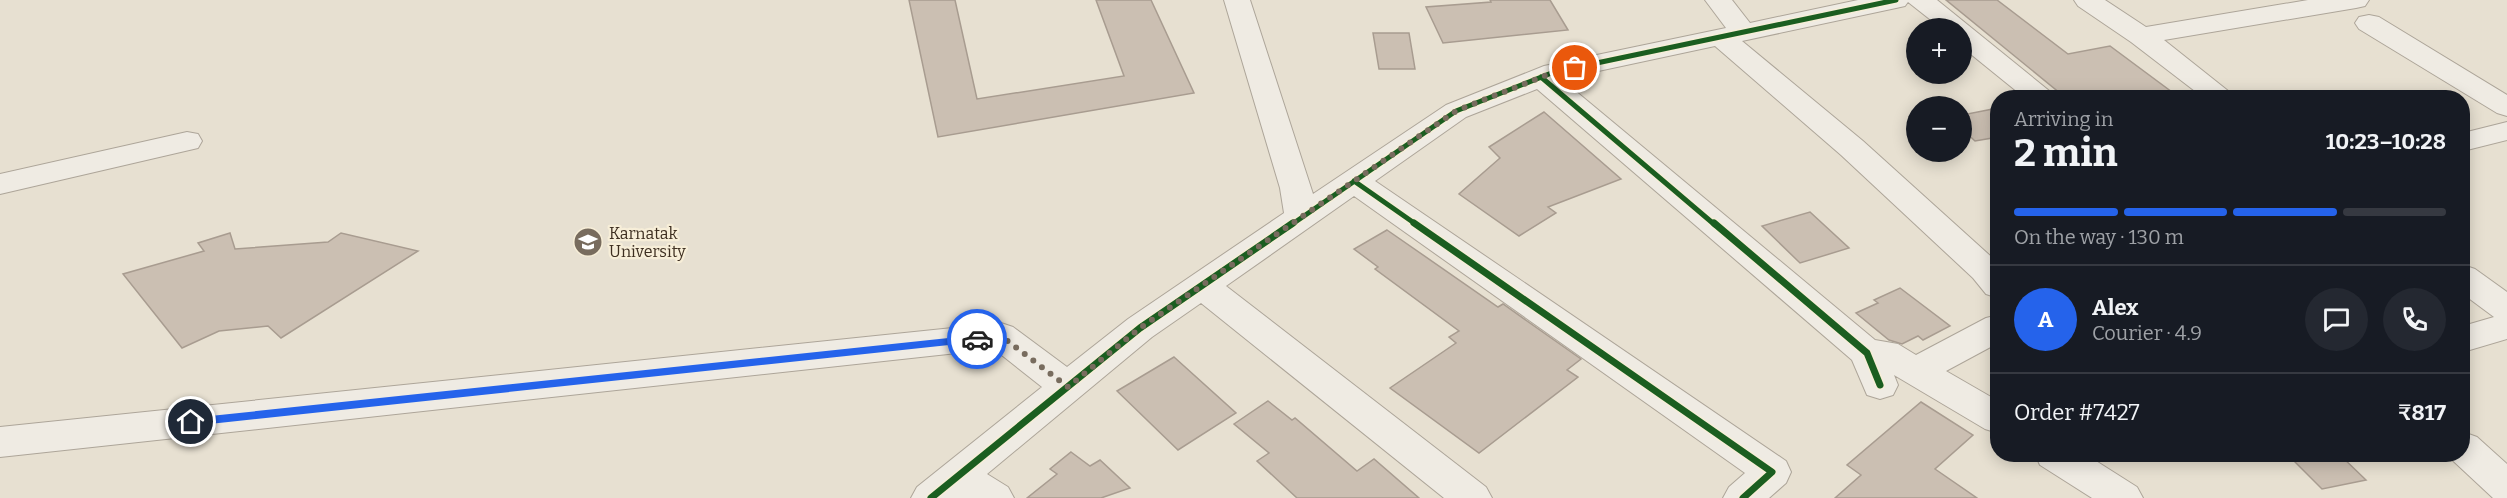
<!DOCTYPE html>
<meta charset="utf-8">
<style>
:root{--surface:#171b24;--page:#242831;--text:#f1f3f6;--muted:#9ea1a6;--line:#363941;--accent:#2563eb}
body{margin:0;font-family:Bitter,serif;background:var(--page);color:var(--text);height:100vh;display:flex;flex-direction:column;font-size:22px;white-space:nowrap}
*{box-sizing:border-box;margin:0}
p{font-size:20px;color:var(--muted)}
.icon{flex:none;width:33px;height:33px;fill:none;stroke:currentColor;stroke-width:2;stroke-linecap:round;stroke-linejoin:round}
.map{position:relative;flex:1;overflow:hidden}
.sheet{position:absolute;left:1990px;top:90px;width:480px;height:372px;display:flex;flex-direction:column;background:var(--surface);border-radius:24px;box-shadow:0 3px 15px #0003}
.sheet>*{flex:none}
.buttons{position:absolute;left:1906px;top:18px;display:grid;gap:12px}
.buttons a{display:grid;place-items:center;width:66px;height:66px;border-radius:50%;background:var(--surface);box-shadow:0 3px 15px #0003;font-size:30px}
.pin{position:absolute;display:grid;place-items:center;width:51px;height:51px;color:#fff;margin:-26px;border:3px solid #fff;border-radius:50%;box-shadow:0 2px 6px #0007}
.courier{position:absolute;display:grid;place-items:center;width:60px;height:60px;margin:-30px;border:4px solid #2563eb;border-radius:50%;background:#fff;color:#222;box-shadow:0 2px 8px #0007}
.summary em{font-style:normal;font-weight:700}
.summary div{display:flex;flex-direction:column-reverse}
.summary{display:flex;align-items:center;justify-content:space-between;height:102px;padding:0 24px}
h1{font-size:39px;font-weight:700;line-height:45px}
.bar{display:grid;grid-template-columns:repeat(4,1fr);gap:9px 6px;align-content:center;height:72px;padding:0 24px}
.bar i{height:8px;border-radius:4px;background:var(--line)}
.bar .current{background:var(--accent)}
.bar p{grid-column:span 4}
.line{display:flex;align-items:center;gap:15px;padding:0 24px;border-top:2px solid var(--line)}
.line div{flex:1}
.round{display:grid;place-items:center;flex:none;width:63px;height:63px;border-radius:32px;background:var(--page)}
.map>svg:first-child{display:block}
</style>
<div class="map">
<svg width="2507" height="498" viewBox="0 0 2507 498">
<rect width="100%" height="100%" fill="#e7e0d1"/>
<path fill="#cbbfb2" stroke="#a89c90" stroke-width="1.5" d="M 909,0 L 955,0 L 977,99 L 1124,76 L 1096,0 L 1151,0 L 1194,93 L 938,137 Z
M 1490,0 L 1550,0 L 1568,30 L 1443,43 L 1426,7 L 1491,2 Z
M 1946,0 L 1997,0 L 2068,54 L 2110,46 L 2180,98 L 2066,98 Z
M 1373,33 L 1409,33 L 1415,69 L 1379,69 Z
M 1998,108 L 1998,137 L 1975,141 L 1962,129 L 1962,115 Z
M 1544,112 L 1621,179 L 1548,207 L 1556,213 L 1519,236 L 1459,194 L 1500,158 L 1489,147 Z
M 1810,212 L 1849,248 L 1800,263 L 1762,226 Z
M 1387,230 L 1498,307 L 1503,304 L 1581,359 L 1567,370 L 1578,377 L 1479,453 L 1390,388 L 1456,343 L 1449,337 L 1459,331 L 1375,269 L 1378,267 L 1354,249 Z
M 230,233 L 235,249 L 328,242 L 341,233 L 418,251 L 281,338 L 268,326 L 219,331 L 182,348 L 123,274 L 204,251 L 198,243 Z
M 1900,288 L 1950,326 L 1923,340 L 1918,336 L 1902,344 L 1889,340 L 1856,313 L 1878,303 L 1874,300 Z
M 1174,357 L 1236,413 L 1178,450 L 1117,391 Z
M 1268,401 L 1292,420 L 1295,418 L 1357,471 L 1374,459 L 1419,498 L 1297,498 L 1257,461 L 1269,453 L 1234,424 Z
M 1921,402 L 1973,435 L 1935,469 L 1977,498 L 1835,498 L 1861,475 L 1847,465 Z
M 1071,452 L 1090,466 L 1100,460 L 1130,488 L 1101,498 L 1027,498 L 1057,474 L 1050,469 Z
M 2287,454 L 2339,454 L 2366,480 L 2322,489 Z"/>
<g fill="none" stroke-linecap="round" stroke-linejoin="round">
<g stroke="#ada599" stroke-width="2">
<path id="minor" d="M 1224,0 L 1250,0 L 1313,194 L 1446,105 L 1544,66 L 1726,28 L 1705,0 L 1732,0 L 1750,23 L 1858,0 L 1937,0 L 2058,98 L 2025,98 L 1962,47 L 1962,28 L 1941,28 L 1908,2 L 1905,6 L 1896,8 L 1742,41 L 1863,141 L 1997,262 L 1998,298 L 1986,294 L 1973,278 L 1841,155 L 1715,46 L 1561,79 L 1875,340 L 1898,344 L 1916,355 L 1986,318 L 1998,315 L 1998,343 L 1946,371 L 1998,401 L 1998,433 L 1985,429 L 1894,375 L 1898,385 L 1893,395 L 1880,399 L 1867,395 L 1852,360 L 1537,89 L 1466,117 L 1375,181 L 1786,461 L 1791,472 L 1786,483 L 1769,498 L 1723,498 L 1729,487 L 1745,473 L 1354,196 L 1226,286 L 1486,487 L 1492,498 L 1444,498 L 1201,303 L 1152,337 L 987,474 L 1008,487 L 1014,498 L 911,498 L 917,487 L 1042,387 L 994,349 L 0,457 L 0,427 L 1001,323 L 1013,327 L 1067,367 L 1128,319 L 1284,213 L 1280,188 Z
M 2074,0 L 2105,0 L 2146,27 L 2308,0 L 2369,0 L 2365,6 L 2356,8 L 2164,40 L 2237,98 L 2204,98 L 2131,42 L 2078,6 Z
M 2369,15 L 2379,17 L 2507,95 L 2507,116 L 2497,113 L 2359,29 L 2355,23 L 2359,17 Z
M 2507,122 L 2507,140 L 2463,151 L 2463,133 Z
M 187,132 L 198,134 L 202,141 L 198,148 L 0,194 L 0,174 Z
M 2463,265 L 2475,269 L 2507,292 L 2507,339 L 2463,352 L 2463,326 L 2494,317 L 2463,294 Z
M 2463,432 L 2477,437 L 2507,464 L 2507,498 L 2493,498 L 2449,457 L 2448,454 L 2463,454 Z
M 2035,454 L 2085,454 L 2137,487 L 2143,498 L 2092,498 L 2040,465 Z"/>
</g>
<use href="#minor" fill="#efebe3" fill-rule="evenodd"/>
<g stroke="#f7eed8" stroke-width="8">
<path id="cycleway-far1" d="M 1541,77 L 1715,225
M 1354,181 L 1417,225
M 1291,225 L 1456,111 L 1554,72 L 1896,0"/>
</g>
<g stroke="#f7eed8" stroke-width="10">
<path id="cycleway" d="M 1414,223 L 1772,472 L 1743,498
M 1714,223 L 1867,353 L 1880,385
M 931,498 L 1140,328 L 1293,223"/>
</g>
<use href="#cycleway-far1" stroke="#1b5e20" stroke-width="5"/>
<use href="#cycleway" stroke="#1b5e20" stroke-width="7"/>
</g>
<path fill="#2563eb" d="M 977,335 L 982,339 L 977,342 L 191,426 L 185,422 L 191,418 Z"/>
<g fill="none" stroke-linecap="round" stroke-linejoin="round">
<path stroke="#786c5e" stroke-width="6" stroke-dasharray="0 10.8" d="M 977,339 L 1001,336 L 1068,387 L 1140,328 L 1456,111 L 1554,72 L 1575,68"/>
</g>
<defs>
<g id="university-disc" transform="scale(1.5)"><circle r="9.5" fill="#786c5e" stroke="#f7eed8"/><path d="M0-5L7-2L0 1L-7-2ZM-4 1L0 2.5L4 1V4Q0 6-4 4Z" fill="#fff"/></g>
</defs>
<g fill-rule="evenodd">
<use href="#university-disc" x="588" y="242"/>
</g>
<g text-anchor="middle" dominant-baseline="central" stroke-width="4.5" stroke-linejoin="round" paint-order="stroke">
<g font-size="16" fill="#3d2e20" stroke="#f7eed8" text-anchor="start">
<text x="609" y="233">Karnatak<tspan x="609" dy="18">University</tspan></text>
</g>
</g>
</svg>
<div class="buttons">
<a>+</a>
<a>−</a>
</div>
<div class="pin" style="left:1575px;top:68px;background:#ea580c"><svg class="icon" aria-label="bag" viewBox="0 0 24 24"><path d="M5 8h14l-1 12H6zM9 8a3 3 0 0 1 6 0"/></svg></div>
<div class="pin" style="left:191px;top:422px;background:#1f2937"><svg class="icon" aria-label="home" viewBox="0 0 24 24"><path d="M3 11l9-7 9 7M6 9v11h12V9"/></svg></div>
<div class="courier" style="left:977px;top:339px"><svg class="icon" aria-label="car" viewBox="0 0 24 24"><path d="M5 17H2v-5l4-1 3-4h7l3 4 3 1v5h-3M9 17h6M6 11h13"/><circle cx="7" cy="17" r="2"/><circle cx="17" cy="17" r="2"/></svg></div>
<section class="sheet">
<div class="summary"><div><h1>2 min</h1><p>Arriving in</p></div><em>10:23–10:28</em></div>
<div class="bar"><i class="current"></i><i class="current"></i><i class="current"></i><i></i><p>On the way · 130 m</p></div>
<div class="line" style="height:108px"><b class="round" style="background:var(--accent);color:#fff">A</b><div><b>Alex</b><p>Courier · 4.9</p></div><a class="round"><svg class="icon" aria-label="chat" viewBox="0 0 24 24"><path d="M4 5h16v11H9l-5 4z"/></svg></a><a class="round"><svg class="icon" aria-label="phone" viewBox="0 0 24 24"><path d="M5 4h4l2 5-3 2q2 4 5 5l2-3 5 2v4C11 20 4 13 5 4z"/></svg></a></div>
<div class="line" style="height:78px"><div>Order #7427</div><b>₹817</b></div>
</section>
</div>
